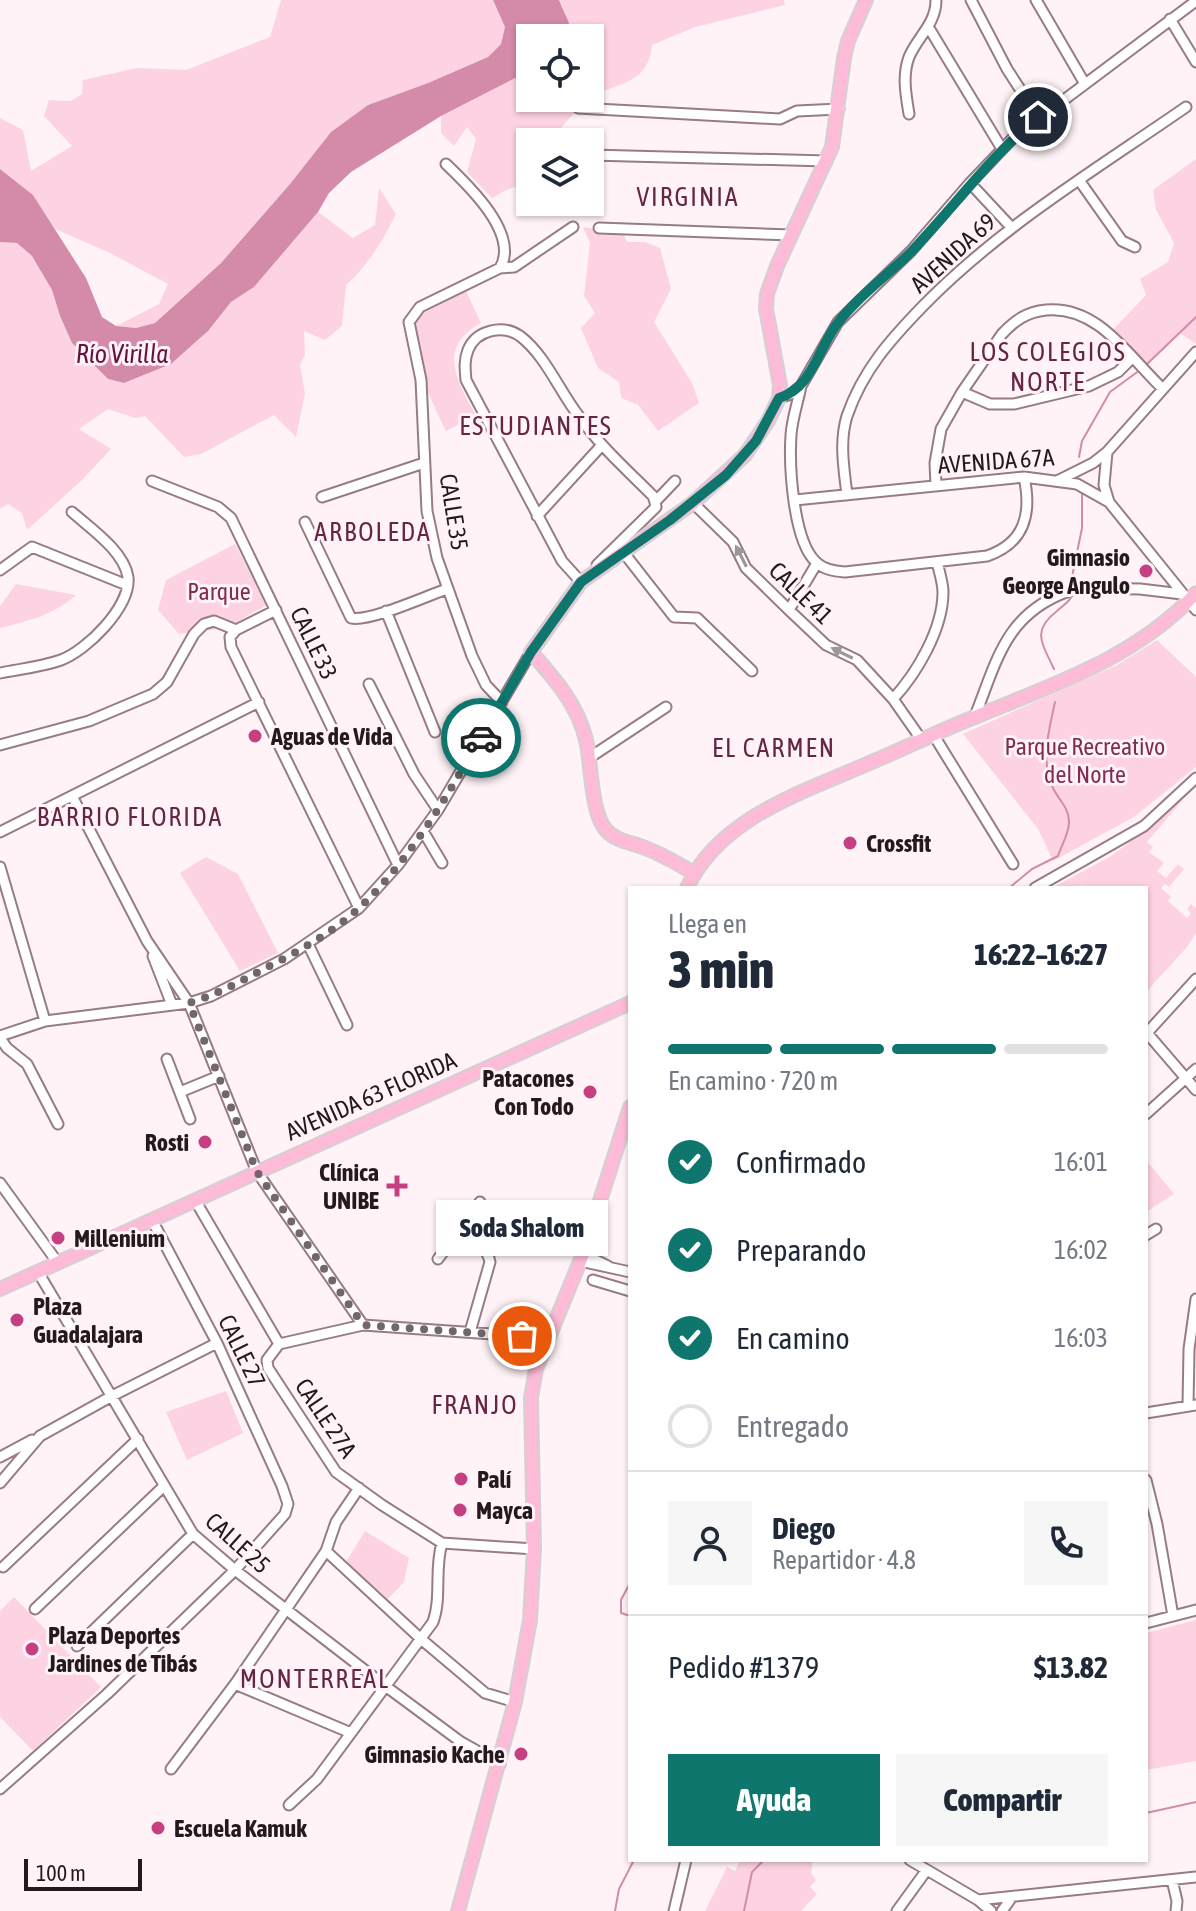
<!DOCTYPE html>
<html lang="es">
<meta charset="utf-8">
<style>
:root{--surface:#fff;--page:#f6f6f7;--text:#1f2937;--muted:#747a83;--line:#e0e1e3;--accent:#0f766e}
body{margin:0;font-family:"Asap Condensed",sans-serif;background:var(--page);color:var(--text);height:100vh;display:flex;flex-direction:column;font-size:30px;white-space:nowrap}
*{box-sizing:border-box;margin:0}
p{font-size:26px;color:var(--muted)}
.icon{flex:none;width:44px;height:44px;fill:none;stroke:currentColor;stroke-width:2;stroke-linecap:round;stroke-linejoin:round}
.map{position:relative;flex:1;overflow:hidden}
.side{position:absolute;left:628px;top:886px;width:520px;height:976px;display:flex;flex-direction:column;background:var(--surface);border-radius:0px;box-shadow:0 2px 6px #0004}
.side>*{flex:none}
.controls{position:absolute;left:516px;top:24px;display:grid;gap:16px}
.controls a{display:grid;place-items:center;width:88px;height:88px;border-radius:0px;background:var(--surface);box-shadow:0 2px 6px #0004;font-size:40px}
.scale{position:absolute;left:24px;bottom:20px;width:118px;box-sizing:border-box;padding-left:8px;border:4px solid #241a1e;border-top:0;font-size:22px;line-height:28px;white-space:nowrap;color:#241a1e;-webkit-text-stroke:6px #fff3f7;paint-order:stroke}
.pin{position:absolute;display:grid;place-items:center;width:68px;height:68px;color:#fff;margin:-34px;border:4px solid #fff;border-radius:50%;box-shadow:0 2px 8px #0007}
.courier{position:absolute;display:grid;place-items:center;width:80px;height:80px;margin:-40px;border:6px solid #0f766e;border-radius:50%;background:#fff;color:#222;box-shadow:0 2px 10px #0007}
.bubble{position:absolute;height:56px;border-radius:0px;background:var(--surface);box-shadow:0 2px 6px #0004;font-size:26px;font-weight:800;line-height:56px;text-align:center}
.headline em{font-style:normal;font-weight:800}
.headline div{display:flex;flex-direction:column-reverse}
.headline{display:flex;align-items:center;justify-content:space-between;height:136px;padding:0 40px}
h1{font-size:52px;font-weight:800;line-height:60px}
.bar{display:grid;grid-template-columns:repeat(4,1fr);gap:12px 8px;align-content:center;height:96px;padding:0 40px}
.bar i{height:10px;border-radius:6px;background:var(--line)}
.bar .active{background:var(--accent)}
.bar p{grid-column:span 4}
.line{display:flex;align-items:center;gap:20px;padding:0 40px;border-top:2px solid var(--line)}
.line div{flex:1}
.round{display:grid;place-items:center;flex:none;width:84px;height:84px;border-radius:0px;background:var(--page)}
ol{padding:0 40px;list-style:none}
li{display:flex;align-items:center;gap:24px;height:88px}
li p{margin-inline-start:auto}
li .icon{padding:8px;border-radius:50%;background:var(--accent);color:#fff;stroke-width:4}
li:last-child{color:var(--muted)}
li i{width:44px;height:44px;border:4px solid var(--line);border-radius:50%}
.cta{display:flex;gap:16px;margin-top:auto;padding:16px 40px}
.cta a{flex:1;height:92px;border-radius:0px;background:var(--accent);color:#fff;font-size:32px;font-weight:800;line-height:92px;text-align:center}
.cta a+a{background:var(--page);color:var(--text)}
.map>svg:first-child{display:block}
</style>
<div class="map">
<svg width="1196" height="1911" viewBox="0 0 1196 1911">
<rect width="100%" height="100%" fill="#fff3f7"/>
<path fill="#fdd3e3" d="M 281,0 L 493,0 L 505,27 L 501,44 L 488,57 L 428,83 L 368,105 L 331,132 L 290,184 L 221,263 L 155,323 L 137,328 L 116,326 L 159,304 L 168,284 L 110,253 L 55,229 L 33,195 L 0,169 L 0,118 L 23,130 L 31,171 L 72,146 L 44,116 L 49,100 L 71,101 L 82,94 L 83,80 L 137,68 L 186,70 L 270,37 Z
M 559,0 L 784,0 L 785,5 L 695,27 L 652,45 C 649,82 621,83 590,96 L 590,38 L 562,38 C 570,26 566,11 559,0 Z
M 530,68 L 530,98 L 587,98 L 561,128 L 561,142 L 530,142 L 530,196 L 525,184 L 506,190 L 492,198 L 467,172 L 476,139 L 467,127 L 454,146 L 441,133 L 441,116 L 521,75 Z
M 1196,159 L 1196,344 L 1180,333 L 1144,368 L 1109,334 L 1146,295 L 1140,279 L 1168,262 L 1174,243 L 1156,210 L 1153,190 Z
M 379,188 L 396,214 C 383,241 368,265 346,285 L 342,326 L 325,340 L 304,331 L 305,354 L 300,365 L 305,394 L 296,437 L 274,415 L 201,454 L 184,457 L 145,416 L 135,418 L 108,409 L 79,429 L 111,449 L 82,480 L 27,530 L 22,513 L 8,504 L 0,509 L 0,242 L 17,243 L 32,256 L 52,290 L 60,316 L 72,343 L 108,379 L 124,383 L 171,364 L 208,331 L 231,302 L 254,287 L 318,212 L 353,238 L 375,225 Z
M 583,227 L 623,233 L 627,242 L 645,242 L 660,248 L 671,289 L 654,322 L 692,383 L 699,403 L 658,431 L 638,405 L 621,398 L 619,382 L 598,368 L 581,328 L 595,313 L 584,296 L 590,243 Z
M 466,291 L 481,323 C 436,348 457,380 476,416 L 446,431 C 433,404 401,341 419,315 Z
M 235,544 L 266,605 L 226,628 L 179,634 L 158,610 L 166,580 Z
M 16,584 L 76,595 C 54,615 28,621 0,628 L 0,606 Z
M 1157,640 L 1196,677 L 1196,767 L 1134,817 L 1053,861 L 1038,829 L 963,734 L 1117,665 Z
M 1192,789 L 1147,842 L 1153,847 L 1149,852 L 1164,863 L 1157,871 L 1166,878 L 1178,864 L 1184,869 L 1169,887 L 1165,884 L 1161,888 L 1171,897 L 1168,901 L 1187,918 L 1191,914 L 1187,909 L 1191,904 L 1196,908 L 1196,933 L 1187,947 L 1146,992 L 1146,888 L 1083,888 L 1081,885 L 1075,888 L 1052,888 L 1111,856 L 1146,830 Z
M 206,857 L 238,874 L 278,953 L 240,971 L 180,873 Z
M 1146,1160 L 1174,1194 L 1146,1212 Z
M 226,1391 L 243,1433 L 187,1460 L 166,1412 Z
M 365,1531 L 409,1558 L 404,1582 L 388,1599 L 346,1562 Z
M 14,1597 L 101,1687 L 33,1751 L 0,1717 L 0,1611 Z
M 1196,1620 L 1196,1761 L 1146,1770 L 1146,1633 Z
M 740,1860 L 813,1860 L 811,1873 L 816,1880 L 810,1887 L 817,1894 L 801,1911 L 705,1911 L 727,1867 L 735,1871 Z"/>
<path fill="#d38ba9" d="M 493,0 L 559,0 L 569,23 L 562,38 L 530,38 L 530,68 L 521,75 L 441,116 L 351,172 L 329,193 L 318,212 L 254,287 L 231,302 L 208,331 L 171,364 L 124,383 L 108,379 L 72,343 L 60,316 L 52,290 L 32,256 L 17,243 L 0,242 L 0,169 L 33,195 L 86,278 L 102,317 L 116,326 L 136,328 L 155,323 L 221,263 L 290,184 L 331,132 L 368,105 L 428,83 L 488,57 L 501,44 L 505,27 Z"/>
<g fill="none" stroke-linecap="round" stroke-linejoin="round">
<path stroke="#d38ba9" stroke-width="2" d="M 1145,366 L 1196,317
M 1079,457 L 1082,441 L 1110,392 L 1140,370
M 1072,577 L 1082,528 L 1082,492
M 1054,669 C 1042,643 1031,631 1057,611 C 1065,604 1071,600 1075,591
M 1009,888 L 1032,869 L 1058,856 C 1061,846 1070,832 1069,821 C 1069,808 1058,799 1053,788 C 1040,759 1049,731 1055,702
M 630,1583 L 621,1600 L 621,1613 L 630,1616
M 1146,1813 L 1196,1802
M 615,1911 L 619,1889 L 634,1860
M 744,1911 L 752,1872 L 764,1860"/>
<g stroke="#977c86" stroke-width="13">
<path id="minor" d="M 971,0 L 1007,69 L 1038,117
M 1036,0 L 1085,84
M 1170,19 L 1196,62
M 929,28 L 1002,149
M 578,108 L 780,119 L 797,111 L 839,109
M 909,114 C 906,95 902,76 909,57 C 918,36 936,24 936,0
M 590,155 L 827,161
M 446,164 C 468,185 520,234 500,268
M 1079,180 L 1122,241 L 1135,247
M 970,183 L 1011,227
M 599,228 L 791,235
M 801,386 C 798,402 792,419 791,435 C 789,466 793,541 816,562 C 824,570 835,571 845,572 L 987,556 C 1025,543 1032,514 1024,477
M 962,392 L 990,404 L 1014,404 L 1089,386 L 1118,372 L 1131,359
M 779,398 L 791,394 L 801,386 L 838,322 L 911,251 L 970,183 L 1013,138 L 1196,1
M 1107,452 L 1104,485 L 1109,502
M 1059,480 L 1093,463 L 1107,452 L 1196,352
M 152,481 L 218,507 L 231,518 L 398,865
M 936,485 L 935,463 L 941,429 L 962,392 L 1002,334 C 1015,320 1027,312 1046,310 C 1098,305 1129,357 1163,389
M 847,495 C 844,469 839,442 847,416 C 863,370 890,340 923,306 C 1000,227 1095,170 1186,107
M 322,497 L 424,463
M 795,500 L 1024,477 L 1077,484 L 1109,502 L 1196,610
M 693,503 L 733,542 L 746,568 L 789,610 L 826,645 L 857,660 L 893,699 L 921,739
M 537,516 L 602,445
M 305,522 L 351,618 C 370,622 426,596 447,589
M 624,553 L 674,617 L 697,618 L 752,671
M 597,565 L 656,507 L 655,502 L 675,481
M 0,570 L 32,547 L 127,585
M 584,579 L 581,582 L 562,561 L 466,380 C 465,369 464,360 468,350 C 476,330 503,324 520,336 C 545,355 559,390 578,415 C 599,445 627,470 653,496 L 655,502
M 1079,588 L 1140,589 L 1182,594
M 276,610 L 236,630 L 230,637 L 231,647 L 359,908
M 789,610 L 817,563
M 386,611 L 435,732
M 0,673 C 20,669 41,667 61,660 C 86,651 131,607 128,577 C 124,551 90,528 72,512
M 369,684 L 414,774 L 438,810
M 893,699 C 917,673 943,629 943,592 C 943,583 939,571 937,562
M 502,702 L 486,685 L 472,656 L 437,558 L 427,511 L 421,380 L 409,322 L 420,307 L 500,268 L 514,267 L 573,227
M 975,716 C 997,660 1006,613 1069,591
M 933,734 L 1013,864
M 0,745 L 89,721 L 153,694 L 167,682 L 194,634 L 204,624 L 214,621 L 236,630
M 589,758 L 666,707
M 72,796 L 147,941 L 189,1003 L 257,1172 L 363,1325
M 423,831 L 442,863
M 0,832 L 259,702
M 0,867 L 45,1021
M 1035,888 L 1144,826 L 1196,778
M 308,944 L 347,1025
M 153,956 L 172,1005
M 1147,1033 L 1196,1090
M 1146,1034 L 1196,979
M 0,1036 L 45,1021 L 189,1003 L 211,996 L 284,959 L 359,908 L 398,865 L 438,810 L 531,652
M 0,1038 L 7,1048 L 27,1064 L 58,1124
M 167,1059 L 190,1119
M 180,1092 L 219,1076
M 1146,1114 L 1196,1069
M 0,1183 L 58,1263
M 195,1200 L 279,1344
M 459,1232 C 472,1240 487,1246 490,1262 L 470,1332
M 1146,1235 L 1156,1229
M 583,1254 L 608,1266
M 438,1259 L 480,1202
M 580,1261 L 630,1272
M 38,1272 L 193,1534 L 235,1570 L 384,1685 L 461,1742 L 500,1764
M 593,1280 L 630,1291
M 279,1344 L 267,1360 L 268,1368 L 336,1472 L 382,1505 L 442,1543 L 534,1549
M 279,1344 L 363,1325 L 548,1338
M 1188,1406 L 1189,1349 L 1196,1299
M 1146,1413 L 1196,1405
M 0,1457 L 32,1440
M 1146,1480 L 1157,1524 L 1173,1616
M 0,1483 L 40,1436 L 112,1396 L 217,1343
M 326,1551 L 421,1639 L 485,1693 L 515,1702
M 3,1567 L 138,1439
M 35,1609 L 164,1486
M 1146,1623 L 1196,1610
M 77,1646 L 193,1534
M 235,1684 L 351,1733
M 171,1769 L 235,1684 L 326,1551 L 336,1522 L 359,1488
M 0,1789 L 107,1694 L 235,1570 L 285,1514 L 288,1504 L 282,1486 L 217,1343 L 152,1220
M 289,1805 L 317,1779 L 433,1622 C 442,1597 434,1569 442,1543
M 910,1860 L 978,1900 L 991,1911
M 1172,1880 L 1177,1901 L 1176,1911
M 978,1900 L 1196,1877
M 674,1911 L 686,1860
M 897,1911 L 926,1871
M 1002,1911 L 1012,1897"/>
</g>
<g stroke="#d3d1d2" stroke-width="16">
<path id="major" d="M 694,873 C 678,864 662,854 645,848 C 631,842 617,842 606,830 C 590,811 592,764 586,740 C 578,705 554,678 531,652 L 581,582 L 693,503 L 745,455 L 768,421 L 779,398 L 780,385 L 766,309 L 767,294 L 777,266 L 832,147 L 844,58 L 848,41 L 866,0
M 687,888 C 720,816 807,791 874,761 C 908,747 941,730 975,717 C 1054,684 1136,658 1196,593
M 0,1289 L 630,1003
M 458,1911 L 515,1702 L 530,1620 L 534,1549 L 531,1398 L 536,1369 L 583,1254 L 630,1107"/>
</g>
<use href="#minor" stroke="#fff" stroke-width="9"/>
<use href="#major" stroke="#fdbbd7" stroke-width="12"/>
</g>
<defs><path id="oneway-solid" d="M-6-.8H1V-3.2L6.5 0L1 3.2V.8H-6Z" transform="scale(2)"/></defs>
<g fill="#9c989a">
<use href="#oneway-solid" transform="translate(741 556) rotate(-117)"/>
<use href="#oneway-solid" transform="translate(842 653) rotate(-154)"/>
</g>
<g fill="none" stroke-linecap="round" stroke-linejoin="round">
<path stroke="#71666a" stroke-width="8" stroke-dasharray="0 14.4" d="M 481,738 C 446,797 411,859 360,907 C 333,933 295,953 262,970 C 238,983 215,995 189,1003 L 257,1172 L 363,1325 L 522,1336"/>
<path stroke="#0f766e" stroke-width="10" d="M 481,738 L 531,652 L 581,582 L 670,520 L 726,475 L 756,441 L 779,398 C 812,388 818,349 837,324 C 858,296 888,275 912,251 C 955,206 990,157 1038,117"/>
</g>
<g fill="#c54082" stroke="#fff3f7" stroke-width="3">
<circle cx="1146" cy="571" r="8"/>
<circle cx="255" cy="736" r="8"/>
<circle cx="850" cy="843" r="8"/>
<circle cx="590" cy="1092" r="8"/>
<circle cx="205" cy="1142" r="8"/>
<path d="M393 1174h8v8h8v8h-8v8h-8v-8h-8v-8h8z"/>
<circle cx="58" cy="1238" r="8"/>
<circle cx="17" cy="1320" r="8"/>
<circle cx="461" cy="1479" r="8"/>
<circle cx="460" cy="1510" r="8"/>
<circle cx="32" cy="1649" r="8"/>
<circle cx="521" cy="1754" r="8"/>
<circle cx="158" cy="1828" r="8"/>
</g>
<g text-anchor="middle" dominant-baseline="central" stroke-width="6" stroke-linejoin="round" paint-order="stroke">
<g font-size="24" fill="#241a1e" stroke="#fff3f7">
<text transform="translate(953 253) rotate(-42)">AVENIDA 69</text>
<text transform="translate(996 461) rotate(-4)">AVENIDA 67A</text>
<text transform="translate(454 512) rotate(81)">CALLE 35</text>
<text transform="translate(801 593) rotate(44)">CALLE 41</text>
<text transform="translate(314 643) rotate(64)">CALLE 33</text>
<text transform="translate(371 1096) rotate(-24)">AVENIDA 63 FLORIDA</text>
<text transform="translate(242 1351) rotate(64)">CALLE 27</text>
<text transform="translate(326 1418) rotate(56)">CALLE 27A</text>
<text transform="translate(238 1543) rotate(42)">CALLE 25</text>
</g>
<g font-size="24" font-weight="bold" fill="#241a1e" stroke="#fff3f7" text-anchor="start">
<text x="1130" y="557" text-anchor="end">Gimnasio<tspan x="1130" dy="28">George Angulo</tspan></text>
<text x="271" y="736">Aguas de Vida</text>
<text x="866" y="843">Crossfit</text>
<text x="574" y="1078" text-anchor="end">Patacones<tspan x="574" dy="28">Con Todo</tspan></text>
<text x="189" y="1142" text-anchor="end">Rosti</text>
<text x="379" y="1172" text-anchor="end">Clínica<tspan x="379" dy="28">UNIBE</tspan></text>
<text x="74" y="1238">Millenium</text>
<text x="33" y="1306">Plaza<tspan x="33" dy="28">Guadalajara</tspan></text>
<text x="477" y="1479">Palí</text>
<text x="476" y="1510">Mayca</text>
<text x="48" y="1635">Plaza Deportes<tspan x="48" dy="28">Jardines de Tibás</tspan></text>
<text x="505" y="1754" text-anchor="end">Gimnasio Kache</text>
<text x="174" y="1828">Escuela Kamuk</text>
</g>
<g font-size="24" fill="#802c54" stroke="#fff3f7">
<text x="219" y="591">Parque</text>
<text x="1085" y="746">Parque Recreativo<tspan x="1085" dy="28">del Norte</tspan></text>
</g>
<g font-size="26" letter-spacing="2" fill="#662544" stroke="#fff3f7">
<text x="688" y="197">VIRGINIA</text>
<text x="1048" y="352">LOS COLEGIOS<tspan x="1048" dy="30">NORTE</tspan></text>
<text x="536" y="426">ESTUDIANTES</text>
<text x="373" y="532">ARBOLEDA</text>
<text x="774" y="748">EL CARMEN</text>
<text x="130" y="817">BARRIO FLORIDA</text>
<text x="475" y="1405">FRANJO</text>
<text x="315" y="1679">MONTERREAL</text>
</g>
<g font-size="26" font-style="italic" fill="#66123f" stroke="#fff3f7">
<text x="122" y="354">Río Virilla</text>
</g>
</g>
</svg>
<div class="controls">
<a><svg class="icon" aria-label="locate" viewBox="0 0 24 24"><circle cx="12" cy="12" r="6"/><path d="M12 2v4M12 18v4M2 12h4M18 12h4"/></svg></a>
<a><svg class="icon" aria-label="layers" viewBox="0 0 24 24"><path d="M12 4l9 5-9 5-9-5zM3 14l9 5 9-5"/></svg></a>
</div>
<div class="scale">100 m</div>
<div class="pin" style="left:522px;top:1336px;background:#ea580c"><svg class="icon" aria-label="bag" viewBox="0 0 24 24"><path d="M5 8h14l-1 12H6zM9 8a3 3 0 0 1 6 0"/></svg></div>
<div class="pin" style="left:1038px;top:117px;background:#1f2937"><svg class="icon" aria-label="home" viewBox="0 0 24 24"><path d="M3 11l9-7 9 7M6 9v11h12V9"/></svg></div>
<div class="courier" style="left:481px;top:738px"><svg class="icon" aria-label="car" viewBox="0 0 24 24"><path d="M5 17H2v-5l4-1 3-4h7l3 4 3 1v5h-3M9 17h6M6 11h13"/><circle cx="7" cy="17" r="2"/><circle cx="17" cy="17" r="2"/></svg></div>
<div class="bubble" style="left:436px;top:1200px;width:172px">Soda Shalom</div>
<section class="side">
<div class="headline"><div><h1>3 min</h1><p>Llega en</p></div><em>16:22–16:27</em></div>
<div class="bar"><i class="active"></i><i class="active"></i><i class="active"></i><i></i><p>En camino · 720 m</p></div>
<ol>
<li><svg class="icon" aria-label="check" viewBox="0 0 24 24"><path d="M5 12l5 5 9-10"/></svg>Confirmado<p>16:01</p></li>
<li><svg class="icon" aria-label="check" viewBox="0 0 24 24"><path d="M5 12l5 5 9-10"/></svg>Preparando<p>16:02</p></li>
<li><svg class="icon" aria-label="check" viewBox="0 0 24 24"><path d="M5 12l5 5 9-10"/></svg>En camino<p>16:03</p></li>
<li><i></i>Entregado</li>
</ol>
<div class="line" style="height:144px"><a class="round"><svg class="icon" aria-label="person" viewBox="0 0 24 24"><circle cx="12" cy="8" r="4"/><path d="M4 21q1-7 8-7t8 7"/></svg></a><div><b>Diego</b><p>Repartidor · 4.8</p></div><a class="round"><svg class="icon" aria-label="phone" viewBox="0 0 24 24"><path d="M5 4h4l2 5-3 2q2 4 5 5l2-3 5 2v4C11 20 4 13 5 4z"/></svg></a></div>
<div class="line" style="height:104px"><div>Pedido #1379</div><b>$13.82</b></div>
<div class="cta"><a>Ayuda</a><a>Compartir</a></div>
</section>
</div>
